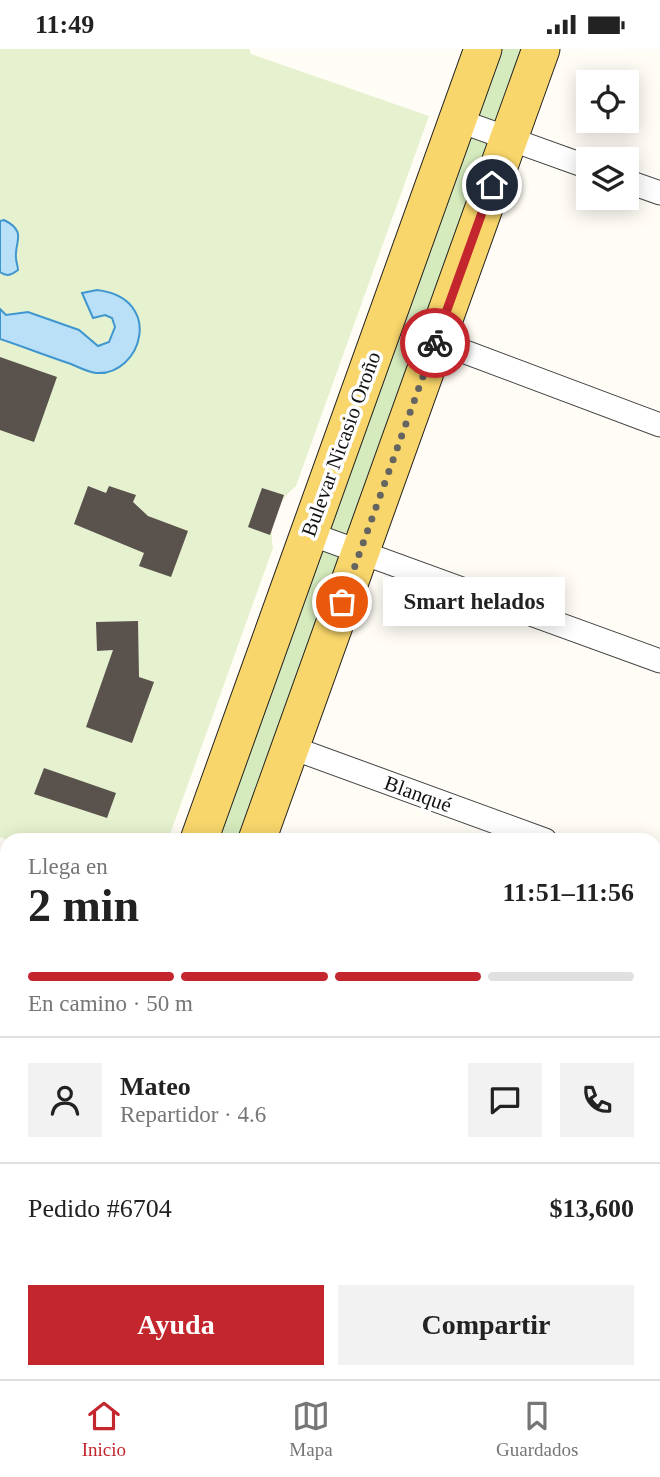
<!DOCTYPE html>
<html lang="es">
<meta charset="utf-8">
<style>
:root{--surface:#fff;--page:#f2f2f2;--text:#222;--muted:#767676;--line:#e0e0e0;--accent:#c4262e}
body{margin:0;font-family:"Times New Roman",serif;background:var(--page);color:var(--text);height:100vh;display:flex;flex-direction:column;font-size:26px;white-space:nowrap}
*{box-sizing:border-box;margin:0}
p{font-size:23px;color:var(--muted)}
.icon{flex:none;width:38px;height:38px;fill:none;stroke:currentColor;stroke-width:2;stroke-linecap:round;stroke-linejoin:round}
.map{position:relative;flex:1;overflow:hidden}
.sheet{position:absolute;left:0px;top:784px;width:662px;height:546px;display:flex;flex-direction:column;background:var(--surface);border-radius:21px 21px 0 0;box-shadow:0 4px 18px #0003}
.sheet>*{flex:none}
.controls{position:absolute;left:576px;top:21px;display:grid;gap:14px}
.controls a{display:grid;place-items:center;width:63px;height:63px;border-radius:0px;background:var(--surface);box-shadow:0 4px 18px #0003;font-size:35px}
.pin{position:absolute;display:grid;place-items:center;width:60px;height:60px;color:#fff;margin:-30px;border:4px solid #fff;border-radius:50%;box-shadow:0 2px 7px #0007}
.courier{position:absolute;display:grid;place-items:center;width:70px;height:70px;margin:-35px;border:5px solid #c4262e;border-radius:50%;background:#fff;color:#222;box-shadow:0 2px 9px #0007}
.bubble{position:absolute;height:49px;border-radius:0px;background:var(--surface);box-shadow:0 4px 18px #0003;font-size:23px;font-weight:800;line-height:49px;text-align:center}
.summary em{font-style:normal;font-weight:800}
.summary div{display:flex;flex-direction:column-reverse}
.summary{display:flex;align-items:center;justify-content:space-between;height:119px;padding:0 28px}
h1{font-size:46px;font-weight:800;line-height:52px}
.bar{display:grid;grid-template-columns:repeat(4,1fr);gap:10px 7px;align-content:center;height:84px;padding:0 28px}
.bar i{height:9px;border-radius:5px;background:var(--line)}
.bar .on{background:var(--accent)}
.bar p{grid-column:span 4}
.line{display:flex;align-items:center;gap:18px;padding:0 28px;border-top:2px solid var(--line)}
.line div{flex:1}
.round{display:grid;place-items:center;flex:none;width:74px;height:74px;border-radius:0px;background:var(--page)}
.cta{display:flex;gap:14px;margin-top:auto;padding:14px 28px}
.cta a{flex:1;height:80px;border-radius:0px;background:var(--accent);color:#fff;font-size:28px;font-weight:800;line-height:80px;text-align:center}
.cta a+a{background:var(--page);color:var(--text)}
.status{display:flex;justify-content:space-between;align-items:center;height:49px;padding:0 35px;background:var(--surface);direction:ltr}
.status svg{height:19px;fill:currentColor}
.dock{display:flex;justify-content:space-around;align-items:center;height:98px;border-top:2px solid var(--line);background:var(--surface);font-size:19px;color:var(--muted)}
.dock a{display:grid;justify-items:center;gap:4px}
.dock .on{color:var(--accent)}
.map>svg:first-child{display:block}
</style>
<div class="status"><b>11:49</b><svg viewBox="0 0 49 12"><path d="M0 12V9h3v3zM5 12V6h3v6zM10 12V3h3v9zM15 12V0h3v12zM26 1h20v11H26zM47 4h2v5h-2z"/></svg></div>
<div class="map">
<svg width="660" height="1330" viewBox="0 0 660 1330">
<rect width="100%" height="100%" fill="#fffdf5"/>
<path fill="#d5ebbd" d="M 483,0 L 541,0 L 257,791 L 199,791 Z"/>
<path fill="#e6f2cf" d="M 0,0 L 249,0 L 251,5 L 429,67 L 296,437 C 278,451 268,478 273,499 L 168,791 L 8,791 L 0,788 Z"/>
<path fill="#b9e0f7" stroke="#3f96cf" stroke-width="2" d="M 4,171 C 28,183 14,193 16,209 C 16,213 18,217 18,221 C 11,226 7,228 0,223 L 0,172 Z
M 97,241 C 165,249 142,327 96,324 C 88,323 78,318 71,315 C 47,307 24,298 0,290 L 0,260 L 6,266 L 28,263 L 79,281 L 98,297 L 109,293 L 115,278 L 112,269 L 105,266 L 93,269 L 82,244 Z"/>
<path fill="#5a524d" d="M 0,308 L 57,328 L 34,393 L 0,381 Z
M 88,437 L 106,444 L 109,437 L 136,446 L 133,453 L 148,467 L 188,482 L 171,528 L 139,517 L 144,504 L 74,475 Z
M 262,439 L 284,446 L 270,486 L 248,478 Z
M 138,572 L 139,628 L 154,633 L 132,694 L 86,678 L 113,601 L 97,602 L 96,573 Z
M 44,719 L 116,744 L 107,769 L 34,745 Z"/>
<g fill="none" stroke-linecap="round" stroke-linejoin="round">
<g stroke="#444" stroke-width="25">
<path id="minor" d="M 457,71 L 588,118
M 626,132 L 660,144
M 436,292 L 660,376
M 308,484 L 660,612
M 290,698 L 545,791
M 0,818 L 7,821
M 654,831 L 660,833
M 654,911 L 660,896
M 654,1061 L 660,1063
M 0,1285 L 7,1288
M 103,1323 L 122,1330
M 502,1330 L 505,1323"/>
</g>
<g stroke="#222" stroke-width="39">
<path id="primary" d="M 199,791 L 483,0
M 257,791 L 541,0
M 5,1330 L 7,1323
M 56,1330 L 58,1323"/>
</g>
<use href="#minor" stroke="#fff" stroke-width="23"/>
<use href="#primary" stroke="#f9d66b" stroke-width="37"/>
</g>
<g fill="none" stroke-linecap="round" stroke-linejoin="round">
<path stroke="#646461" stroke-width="7" stroke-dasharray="0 12.6" d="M 342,553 L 435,294"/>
<path stroke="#c4262e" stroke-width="9" d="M 435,294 L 492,136"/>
</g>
<g text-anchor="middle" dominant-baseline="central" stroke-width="7" stroke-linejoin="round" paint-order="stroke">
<g font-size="21" fill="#111" stroke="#fff">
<text transform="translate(341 395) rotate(-70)">Bulevar Nicasio Oroño</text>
<text transform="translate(418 745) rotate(20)">Blanqué</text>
</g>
</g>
</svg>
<div class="controls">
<a><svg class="icon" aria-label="locate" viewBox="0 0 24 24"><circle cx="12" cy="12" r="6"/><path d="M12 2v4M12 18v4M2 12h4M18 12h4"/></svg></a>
<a><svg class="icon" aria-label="layers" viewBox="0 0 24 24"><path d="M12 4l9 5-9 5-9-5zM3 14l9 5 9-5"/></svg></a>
</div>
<div class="pin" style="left:342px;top:553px;background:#ea580c"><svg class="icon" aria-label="bag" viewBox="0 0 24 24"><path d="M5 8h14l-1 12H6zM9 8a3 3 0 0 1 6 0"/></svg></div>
<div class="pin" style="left:492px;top:136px;background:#1f2937"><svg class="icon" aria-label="home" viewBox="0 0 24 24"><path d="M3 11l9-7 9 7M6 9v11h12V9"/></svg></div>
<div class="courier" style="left:435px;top:294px"><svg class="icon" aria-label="bike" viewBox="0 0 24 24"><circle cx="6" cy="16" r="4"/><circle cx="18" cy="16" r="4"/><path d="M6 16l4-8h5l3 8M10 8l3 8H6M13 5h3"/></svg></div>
<div class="bubble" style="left:383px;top:528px;width:182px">Smart helados</div>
<section class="sheet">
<div class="summary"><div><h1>2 min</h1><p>Llega en</p></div><em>11:51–11:56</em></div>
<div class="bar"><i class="on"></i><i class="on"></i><i class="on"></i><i></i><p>En camino · 50 m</p></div>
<div class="line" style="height:126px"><a class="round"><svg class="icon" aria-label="person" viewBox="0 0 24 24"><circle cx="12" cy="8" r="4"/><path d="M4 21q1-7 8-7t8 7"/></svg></a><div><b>Mateo</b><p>Repartidor · 4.6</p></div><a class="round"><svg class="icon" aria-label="chat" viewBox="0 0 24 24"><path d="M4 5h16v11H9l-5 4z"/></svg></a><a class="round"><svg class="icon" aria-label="phone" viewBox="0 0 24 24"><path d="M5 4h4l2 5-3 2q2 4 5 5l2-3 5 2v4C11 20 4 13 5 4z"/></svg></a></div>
<div class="line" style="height:91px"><div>Pedido #6704</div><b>$13,600</b></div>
<div class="cta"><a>Ayuda</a><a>Compartir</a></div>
</section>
</div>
<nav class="dock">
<a class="on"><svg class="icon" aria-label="home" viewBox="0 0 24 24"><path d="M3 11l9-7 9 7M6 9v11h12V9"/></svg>Inicio</a>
<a><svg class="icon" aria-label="map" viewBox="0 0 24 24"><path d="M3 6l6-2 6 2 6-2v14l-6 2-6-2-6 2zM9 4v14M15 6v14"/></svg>Mapa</a>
<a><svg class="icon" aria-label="saved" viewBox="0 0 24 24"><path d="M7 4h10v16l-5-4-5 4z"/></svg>Guardados</a>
</nav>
